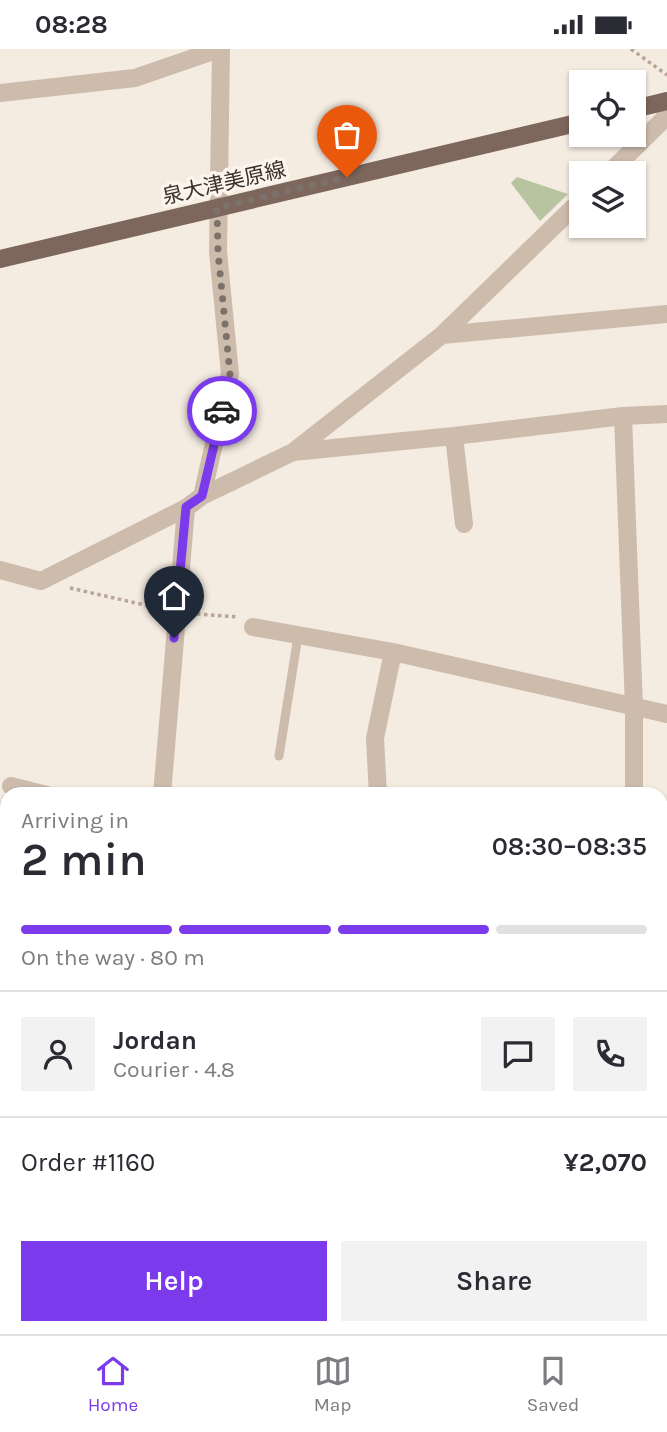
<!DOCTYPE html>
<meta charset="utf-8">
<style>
:root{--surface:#fff;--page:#f2f2f3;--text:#2b2b33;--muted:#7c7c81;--line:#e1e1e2;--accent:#7c3aed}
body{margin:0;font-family:Karla,"Noto Sans JP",sans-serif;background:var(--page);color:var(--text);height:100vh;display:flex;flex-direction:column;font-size:26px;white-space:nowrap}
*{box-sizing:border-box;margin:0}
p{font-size:23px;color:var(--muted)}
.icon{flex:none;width:38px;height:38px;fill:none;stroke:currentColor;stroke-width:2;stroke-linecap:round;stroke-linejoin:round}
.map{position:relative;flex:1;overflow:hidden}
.panel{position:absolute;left:0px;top:738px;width:668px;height:548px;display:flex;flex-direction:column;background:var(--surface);border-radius:21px 21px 0 0;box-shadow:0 2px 5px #0004}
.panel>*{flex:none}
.tools{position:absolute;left:569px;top:21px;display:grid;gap:14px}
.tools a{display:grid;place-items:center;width:77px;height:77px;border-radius:0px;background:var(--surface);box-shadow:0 2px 5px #0004;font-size:35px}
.pin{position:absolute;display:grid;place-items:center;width:60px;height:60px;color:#fff;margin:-72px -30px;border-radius:50% 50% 50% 0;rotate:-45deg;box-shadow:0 0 7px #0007}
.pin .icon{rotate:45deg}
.courier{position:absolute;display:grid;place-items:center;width:70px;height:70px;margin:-35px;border:5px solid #7c3aed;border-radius:50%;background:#fff;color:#222;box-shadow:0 2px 9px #0007}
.summary em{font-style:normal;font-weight:600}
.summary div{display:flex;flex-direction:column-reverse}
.summary{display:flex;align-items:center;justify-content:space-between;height:119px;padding:0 21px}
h1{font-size:46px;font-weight:600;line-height:52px}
.bar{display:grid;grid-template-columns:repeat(4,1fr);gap:10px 7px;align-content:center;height:84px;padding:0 21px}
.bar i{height:9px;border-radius:5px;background:var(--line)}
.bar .selected{background:var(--accent)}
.bar p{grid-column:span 4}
.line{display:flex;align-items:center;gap:18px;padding:0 21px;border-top:2px solid var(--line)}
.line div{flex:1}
.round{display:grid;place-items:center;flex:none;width:74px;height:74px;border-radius:0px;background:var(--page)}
.cta{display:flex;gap:14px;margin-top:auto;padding:14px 21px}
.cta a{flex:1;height:80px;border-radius:0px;background:var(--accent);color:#fff;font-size:28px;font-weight:600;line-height:80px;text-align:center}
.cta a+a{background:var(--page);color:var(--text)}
.status{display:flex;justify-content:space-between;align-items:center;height:49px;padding:0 35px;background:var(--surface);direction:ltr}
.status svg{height:19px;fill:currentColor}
.tabs{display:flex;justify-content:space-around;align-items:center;height:98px;border-top:2px solid var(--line);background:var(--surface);font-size:19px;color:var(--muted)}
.tabs a{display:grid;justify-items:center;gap:4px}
.tabs .selected{color:var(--accent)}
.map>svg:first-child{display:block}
</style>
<div class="status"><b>08:28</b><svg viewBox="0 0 49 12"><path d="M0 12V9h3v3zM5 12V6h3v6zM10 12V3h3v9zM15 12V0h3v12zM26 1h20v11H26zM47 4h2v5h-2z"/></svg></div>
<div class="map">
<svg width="667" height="1285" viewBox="0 0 667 1285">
<rect width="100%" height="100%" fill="#f4ebe1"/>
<path fill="#b8c4a0" d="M 517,128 L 568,145 L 540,172 L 511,134 Z"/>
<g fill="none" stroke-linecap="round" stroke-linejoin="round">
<path stroke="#b9a596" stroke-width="3.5" stroke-dasharray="3.5 3.5" stroke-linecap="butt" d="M 631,0 L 667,26
M 70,539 L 158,559
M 197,565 L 238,568
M 0,1197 L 7,1196"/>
<path stroke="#cdbbac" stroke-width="9" d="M 279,707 L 298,587"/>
<path stroke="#cdbbac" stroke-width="18" d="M 0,44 L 135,29 L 219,0
M 609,124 L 666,68 L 664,53
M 442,286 L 667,265
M 623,367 L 634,658 L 634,746
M 454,387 L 464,475
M 293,403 L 454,387 L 623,367 L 667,365
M 202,447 L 230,325 L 218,203 L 221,0
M 0,521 L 41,532 L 186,459 L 202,447 L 293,403 L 442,286 L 581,151
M 253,578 L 393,603 L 667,665
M 11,737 L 47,746
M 162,746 L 186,459
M 378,746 L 375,689 L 393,603
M 662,812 L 667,812
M 662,1222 L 667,1253
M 662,1271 L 667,1269
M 180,1279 L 180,1285
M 298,1279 L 299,1285
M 572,1279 L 575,1285
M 614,1285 L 633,1279"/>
<path stroke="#7d675c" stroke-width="18" d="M 634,60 L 667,52
M 0,210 L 581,73"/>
</g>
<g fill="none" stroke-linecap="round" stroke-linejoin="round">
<path stroke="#7c716b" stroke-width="7" stroke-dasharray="0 12.6" d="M 222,362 L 230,325 L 218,203 L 217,159 L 347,128"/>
<path stroke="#7c3aed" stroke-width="9" d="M 174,589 L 186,458 L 202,447 L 222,362"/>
</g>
<g text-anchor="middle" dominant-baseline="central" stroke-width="7" stroke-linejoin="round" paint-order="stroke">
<g font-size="21" fill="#3b302b" stroke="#fbf5ee">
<text transform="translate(224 134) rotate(-13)">泉大津美原線</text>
</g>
</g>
</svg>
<div class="tools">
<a><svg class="icon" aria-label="locate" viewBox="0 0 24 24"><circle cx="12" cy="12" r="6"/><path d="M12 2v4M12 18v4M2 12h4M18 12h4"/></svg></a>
<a><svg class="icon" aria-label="layers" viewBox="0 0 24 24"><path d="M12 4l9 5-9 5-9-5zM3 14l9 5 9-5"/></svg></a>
</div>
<div class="pin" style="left:347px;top:128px;background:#ea580c"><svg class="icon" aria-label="bag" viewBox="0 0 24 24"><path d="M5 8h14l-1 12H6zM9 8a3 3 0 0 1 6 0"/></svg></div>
<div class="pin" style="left:174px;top:589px;background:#1f2937"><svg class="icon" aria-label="home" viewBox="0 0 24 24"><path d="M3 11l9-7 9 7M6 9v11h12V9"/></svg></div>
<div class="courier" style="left:222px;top:362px"><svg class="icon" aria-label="car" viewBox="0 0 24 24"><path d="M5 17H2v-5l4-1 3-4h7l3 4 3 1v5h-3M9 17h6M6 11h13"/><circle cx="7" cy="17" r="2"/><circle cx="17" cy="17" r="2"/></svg></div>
<section class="panel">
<div class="summary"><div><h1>2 min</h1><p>Arriving in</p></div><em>08:30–08:35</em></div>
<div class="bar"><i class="selected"></i><i class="selected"></i><i class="selected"></i><i></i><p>On the way · 80 m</p></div>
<div class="line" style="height:126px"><a class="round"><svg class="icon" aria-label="person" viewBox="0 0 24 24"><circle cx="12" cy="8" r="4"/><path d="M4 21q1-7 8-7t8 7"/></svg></a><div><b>Jordan</b><p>Courier · 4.8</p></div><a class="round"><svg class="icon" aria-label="chat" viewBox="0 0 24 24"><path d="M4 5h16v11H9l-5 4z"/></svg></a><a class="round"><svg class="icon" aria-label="phone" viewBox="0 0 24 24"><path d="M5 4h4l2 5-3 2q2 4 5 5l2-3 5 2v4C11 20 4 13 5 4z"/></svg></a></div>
<div class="line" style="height:91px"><div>Order #1160</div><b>¥2,070</b></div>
<div class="cta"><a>Help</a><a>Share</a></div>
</section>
</div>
<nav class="tabs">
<a class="selected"><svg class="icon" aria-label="home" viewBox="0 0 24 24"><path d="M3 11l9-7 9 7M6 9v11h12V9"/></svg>Home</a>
<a><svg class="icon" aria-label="map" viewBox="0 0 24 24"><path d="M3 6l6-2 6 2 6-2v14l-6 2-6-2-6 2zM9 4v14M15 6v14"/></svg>Map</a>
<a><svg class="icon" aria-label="saved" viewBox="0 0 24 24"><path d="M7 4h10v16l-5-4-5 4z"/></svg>Saved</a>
</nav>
